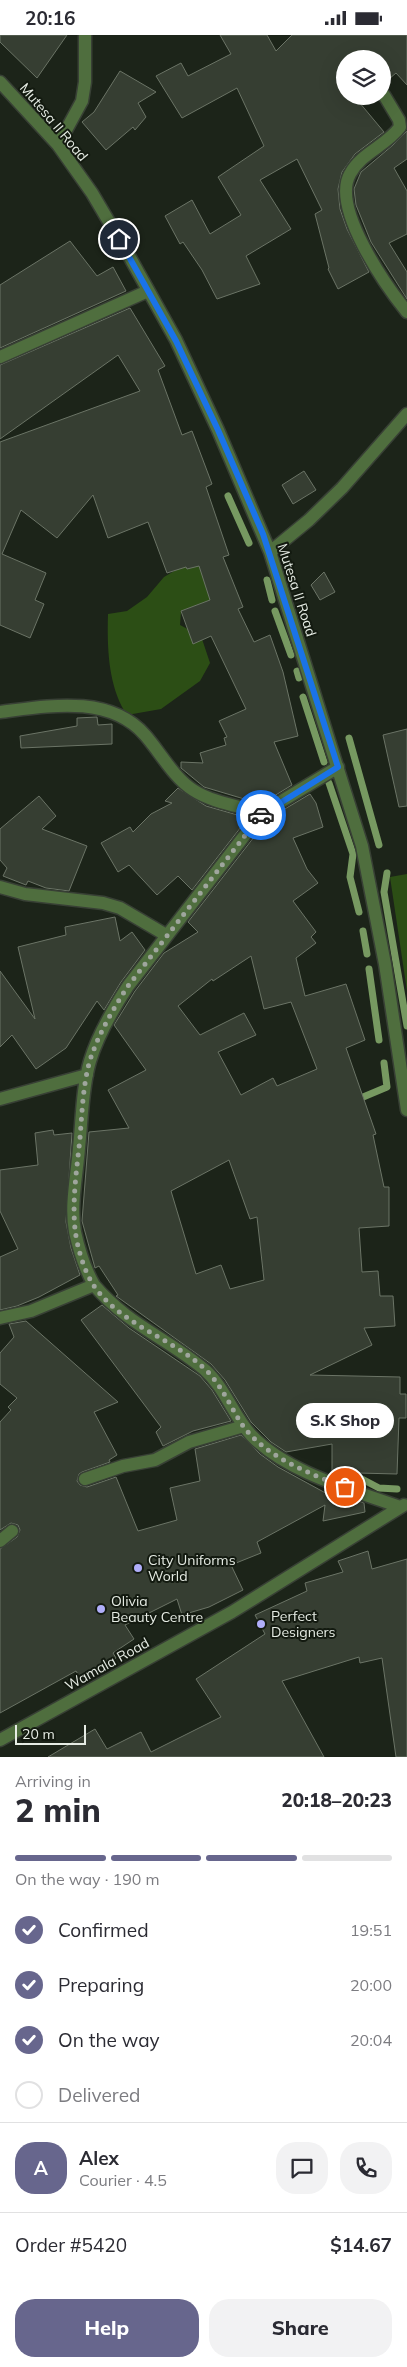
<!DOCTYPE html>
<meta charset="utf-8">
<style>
:root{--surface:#fff;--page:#f2f2f3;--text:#2b2b33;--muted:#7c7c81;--line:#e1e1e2;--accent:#67668d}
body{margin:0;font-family:Mulish,sans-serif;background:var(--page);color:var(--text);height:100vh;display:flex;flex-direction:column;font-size:19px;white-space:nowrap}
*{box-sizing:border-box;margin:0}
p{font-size:16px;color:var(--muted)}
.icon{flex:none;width:28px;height:28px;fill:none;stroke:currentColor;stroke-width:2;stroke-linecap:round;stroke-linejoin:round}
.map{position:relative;height:1722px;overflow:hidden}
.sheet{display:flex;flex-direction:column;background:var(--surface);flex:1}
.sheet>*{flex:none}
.tools{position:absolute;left:336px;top:15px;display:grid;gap:10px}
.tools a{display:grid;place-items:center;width:55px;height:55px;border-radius:50%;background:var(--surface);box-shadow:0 5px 20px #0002;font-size:25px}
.scale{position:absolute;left:15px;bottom:12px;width:71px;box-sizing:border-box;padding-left:5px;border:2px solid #e6ece4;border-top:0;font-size:14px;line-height:18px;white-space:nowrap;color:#e6ece4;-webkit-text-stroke:4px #131a10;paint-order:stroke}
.pin{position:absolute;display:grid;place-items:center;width:42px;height:42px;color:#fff;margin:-21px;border:2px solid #fff;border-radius:50%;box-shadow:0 1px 5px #0007}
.courier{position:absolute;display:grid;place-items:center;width:50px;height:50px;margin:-25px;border:4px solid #1a73e8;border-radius:50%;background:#fff;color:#222;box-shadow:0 1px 6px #0007}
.bubble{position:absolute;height:35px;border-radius:18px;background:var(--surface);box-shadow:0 5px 20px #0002;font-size:16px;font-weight:800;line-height:35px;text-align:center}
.head em{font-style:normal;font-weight:800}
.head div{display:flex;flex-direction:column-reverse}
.head{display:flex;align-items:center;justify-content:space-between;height:85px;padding:0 15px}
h1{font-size:32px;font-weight:800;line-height:38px}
.bar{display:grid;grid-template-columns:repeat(4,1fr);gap:8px 5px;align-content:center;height:60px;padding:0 15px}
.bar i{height:6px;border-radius:4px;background:var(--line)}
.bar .current{background:var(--accent)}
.bar p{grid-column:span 4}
.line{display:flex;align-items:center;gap:12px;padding:0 15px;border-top:1px solid var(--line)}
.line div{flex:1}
.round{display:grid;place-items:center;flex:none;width:52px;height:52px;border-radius:20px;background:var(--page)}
ol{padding:0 15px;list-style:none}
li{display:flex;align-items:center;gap:15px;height:55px}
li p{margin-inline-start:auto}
li .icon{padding:5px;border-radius:50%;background:var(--accent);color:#fff;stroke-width:4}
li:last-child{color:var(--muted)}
li i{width:28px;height:28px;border:2px solid var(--line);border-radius:50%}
.cta{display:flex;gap:10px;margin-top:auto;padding:10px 15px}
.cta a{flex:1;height:58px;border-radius:20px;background:var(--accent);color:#fff;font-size:20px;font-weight:800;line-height:58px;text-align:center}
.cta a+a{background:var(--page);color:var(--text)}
.status{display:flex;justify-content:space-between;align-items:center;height:35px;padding:0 25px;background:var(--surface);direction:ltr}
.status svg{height:14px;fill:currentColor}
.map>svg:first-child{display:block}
</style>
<div class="status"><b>20:16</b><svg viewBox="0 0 49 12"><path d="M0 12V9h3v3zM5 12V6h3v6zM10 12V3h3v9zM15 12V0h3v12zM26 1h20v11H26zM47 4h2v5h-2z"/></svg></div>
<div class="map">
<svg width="407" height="1722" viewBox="0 0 407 1722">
<rect width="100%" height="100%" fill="#1c2419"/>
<path fill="#2c4e15" d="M 193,525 L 209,538 L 212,565 L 181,576 L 180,590 L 201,601 L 210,628 L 200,646 L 161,674 L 127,680 C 108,652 107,612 108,579 L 127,576 L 147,562 L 164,542 Z
M 407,839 L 407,956 L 390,842 Z"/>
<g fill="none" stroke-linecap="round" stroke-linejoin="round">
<path stroke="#779961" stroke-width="7" d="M 228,461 L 249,508
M 267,545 L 272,565
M 275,576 L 291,620
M 297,636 L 299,643
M 303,662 L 324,727
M 349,703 L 379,810
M 329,748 L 353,819 L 350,842 L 359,877
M 387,838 L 384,857 L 407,991
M 363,896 L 367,919
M 369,934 L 379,1005
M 356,1065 L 387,1052 L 384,1028
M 360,1443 L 379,1453 L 397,1454"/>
</g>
<path fill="#363e32" stroke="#6b7466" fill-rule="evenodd" d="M 0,0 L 67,0 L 37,43 L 0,7 Z
M 220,0 L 267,0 L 276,16 L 292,0 L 407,0 L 407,50 L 396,38 L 382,50 L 382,24 L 345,24 L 345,61 L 354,61 L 384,97 L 355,119 L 342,137 L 338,154 L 340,174 L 347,194 L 369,237 L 338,254 L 328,234 L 329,233 L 315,179 L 322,175 L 297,124 L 260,145 L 291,194 L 246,221 L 260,249 L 217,264 L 202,235 L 183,207 L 180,209 L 165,181 L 192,165 L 210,199 L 241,180 L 218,142 L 264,111 L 237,53 L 182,83 L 156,41 L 181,28 L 188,41 L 231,19 Z
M 120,36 L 156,57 L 138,68 L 146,82 L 135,95 L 133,92 L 106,115 L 82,87 L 94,77 Z
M 407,96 L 407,124 L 394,133 L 407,156 L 407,199 L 389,208 L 407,237 L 407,264 L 371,207 L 356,170 L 354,154 L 361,137 L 393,110 Z
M 70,206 L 97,241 L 113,232 L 126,256 L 0,313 L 0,250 Z
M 130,273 L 165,331 L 158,335 L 182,400 L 192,396 L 212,449 L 206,452 L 229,520 L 223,522 L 243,572 L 238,574 L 254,607 L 270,600 L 283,637 L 298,701 L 274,707 L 292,750 L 261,769 L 204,752 L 181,733 L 181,727 L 203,728 L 200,718 L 226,710 L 224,703 L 227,702 L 219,686 L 246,674 L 211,601 L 193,609 L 181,576 L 210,565 L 199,531 L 187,534 L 186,532 L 167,538 L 148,487 L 108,503 L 93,460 L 57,503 L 21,475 L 2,519 L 46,538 L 35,565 L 44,569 L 30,603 L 0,590 L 0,407 L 140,356 L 118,320 L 0,404 L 0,330 Z
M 304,436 L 316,455 L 293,469 L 282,450 Z
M 324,537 L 335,557 L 320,565 L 311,550 Z
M 97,682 L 98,690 L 112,689 L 112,709 L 21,713 L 20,701 L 77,691 L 77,683 Z
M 407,694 L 407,771 L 399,772 L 383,700 Z
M 178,753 L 206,771 L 248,783 L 192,855 L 178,841 L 157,860 L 129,830 L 118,837 L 101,808 L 130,792 L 133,797 L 151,779 L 172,768 L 165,766 Z
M 310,759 L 316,768 L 323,792 L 293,803 L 307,834 L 318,848 L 293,866 L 316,897 L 311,902 L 316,908 L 296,923 L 305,961 L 346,949 L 365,1005 L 346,1013 L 376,1099 L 373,1100 L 384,1152 L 389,1152 L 389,1191 L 359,1193 L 362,1237 L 378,1236 L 380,1261 L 393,1261 L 395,1291 L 364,1293 L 372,1310 L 310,1340 L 400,1342 L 400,1359 L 406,1359 L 406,1383 L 399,1383 L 397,1439 L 358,1438 L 360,1450 L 332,1439 L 332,1409 L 286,1417 L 271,1407 L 251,1387 L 225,1345 L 211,1329 L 116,1261 L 118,1260 L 99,1231 L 95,1233 L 82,1186 L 89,1097 L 129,1093 L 108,1055 L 146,1035 L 114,990 L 135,956 L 164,918 L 198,897 L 188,887 L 268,784 ZM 251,921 L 264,974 L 291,967 L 317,1034 L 277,1051 L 273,1043 L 241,1060 L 218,1017 L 256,1000 L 244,978 L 200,1000 L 178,971 L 212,944 L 213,946 ZM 229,1125 L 250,1184 L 257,1182 L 264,1245 L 230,1254 L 221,1230 L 196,1239 L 171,1156 Z
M 39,761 L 56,781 L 42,794 L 87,811 L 69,856 L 46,853 L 28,846 L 26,850 L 3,841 L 7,833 L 0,825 L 0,794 Z
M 115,882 L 120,906 L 132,897 L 145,915 L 121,947 L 104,975 L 97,966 L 66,1013 L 36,1034 L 12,1000 L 0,1012 L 0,936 L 35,984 L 18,912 L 66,900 L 65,892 Z
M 53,1095 L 54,1100 L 72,1098 L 66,1187 L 71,1213 L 80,1240 L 39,1262 L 17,1271 L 0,1275 L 0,1222 L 18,1214 L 0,1176 L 0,1135 L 38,1130 L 35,1098 Z
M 102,1270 L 129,1293 L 200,1341 L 212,1355 L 231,1386 L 193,1396 L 163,1411 L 156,1397 L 161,1392 L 81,1285 Z
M 26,1286 L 118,1367 L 94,1377 L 117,1420 L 109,1425 L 110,1427 L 82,1437 L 79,1439 L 77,1446 L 80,1450 L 87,1452 L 116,1442 L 138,1496 L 177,1485 L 170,1453 L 200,1446 L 195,1414 L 241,1400 L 260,1419 L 278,1432 L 331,1461 L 331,1456 L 364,1468 L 365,1477 L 323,1486 L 325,1470 L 257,1507 L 261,1518 L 231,1530 L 243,1555 L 209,1572 L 182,1580 L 177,1564 L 125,1590 L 134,1604 L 113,1618 L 116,1623 L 82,1646 L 76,1636 L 0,1678 L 0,1514 L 17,1502 L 20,1495 L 18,1490 L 11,1488 L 0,1495 L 0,1387 L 11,1375 L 8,1372 L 17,1363 L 0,1349 L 0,1318 L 14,1302 L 9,1289 Z
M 368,1516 L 372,1534 L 407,1524 L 407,1722 L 396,1722 L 382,1623 L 360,1628 L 359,1622 L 282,1646 L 324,1722 L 48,1722 L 95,1694 L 107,1714 L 141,1697 L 151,1717 L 221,1682 L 196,1644 L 265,1599 L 255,1580 L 307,1556 L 305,1548 L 343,1537 L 338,1526 Z"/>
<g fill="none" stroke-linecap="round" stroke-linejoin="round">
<g stroke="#384035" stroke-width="15">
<path id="minor" d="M 0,47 L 58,110 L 92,158 L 128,219 L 176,305 L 218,395 L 270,517 L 362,811 L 385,929 L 407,1075
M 384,60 L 399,85 L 400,92 C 386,111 361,118 350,139 C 331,173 386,251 407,277
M 58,110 L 82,66 L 85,47 L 85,0
M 0,322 L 148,256
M 270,517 L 309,485 L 342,453 L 407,379
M 0,677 C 48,671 109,659 145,700 C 160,717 174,743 193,755 C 213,768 240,771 262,778
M 0,852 L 25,859 L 103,868 L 120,873 L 166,900
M 0,1064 L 87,1040
M 94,1250 C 85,1234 79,1215 75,1197 C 70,1170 77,1140 79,1113 C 82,1085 82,1053 90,1026 C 98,999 113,974 128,951 L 262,778 L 338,732
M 0,1283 L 31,1276 L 94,1250 C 128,1290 167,1303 205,1335 C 225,1353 233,1380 251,1400 C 287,1438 353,1455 400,1472
M 85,1444 L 123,1431 L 155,1425 L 189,1407 L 244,1391
M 0,1506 L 12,1496
M 0,1705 L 232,1577 L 404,1470"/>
</g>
<use href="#minor" stroke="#4f6e3e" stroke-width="12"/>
</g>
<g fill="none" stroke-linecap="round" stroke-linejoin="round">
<path stroke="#9fa69d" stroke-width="5" stroke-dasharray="0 9" d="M 261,780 L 128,951 C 113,974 99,998 90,1025 C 83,1049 82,1078 80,1103 C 77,1133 72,1164 75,1194 C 77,1212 84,1236 94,1251 C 123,1292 174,1303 208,1337 C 223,1353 231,1373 243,1391 C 266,1422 310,1439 345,1452"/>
<path stroke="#1a73e8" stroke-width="6" d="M 119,204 L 176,306 L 218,395 L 263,499 L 338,732 L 261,780"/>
</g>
<g fill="#b0aefa" stroke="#131a10" stroke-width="2">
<circle cx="138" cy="1533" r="5"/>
<circle cx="101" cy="1574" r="5"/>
<circle cx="261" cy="1589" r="5"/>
</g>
<g text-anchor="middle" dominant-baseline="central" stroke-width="4" stroke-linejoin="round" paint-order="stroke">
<g font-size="14" fill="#e6ece4" stroke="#131a10">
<text transform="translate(54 87) rotate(50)">Mutesa II Road</text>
<text transform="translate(297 555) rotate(72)">Mutesa II Road</text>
<text transform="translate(107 1629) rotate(-29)">Wamala Road</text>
</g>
<g font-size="14" fill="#e6ece4" stroke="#131a10" text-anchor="start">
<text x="148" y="1525">City Uniforms<tspan x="148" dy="16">World</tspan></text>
<text x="111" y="1566">Olivia<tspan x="111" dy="16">Beauty Centre</tspan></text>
<text x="271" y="1581">Perfect<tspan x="271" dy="16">Designers</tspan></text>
</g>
</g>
</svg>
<div class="tools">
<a><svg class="icon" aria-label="layers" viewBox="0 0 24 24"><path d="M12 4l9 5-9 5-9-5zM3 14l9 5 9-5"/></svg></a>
</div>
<div class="scale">20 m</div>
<div class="pin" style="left:345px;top:1452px;background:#ea580c"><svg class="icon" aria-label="bag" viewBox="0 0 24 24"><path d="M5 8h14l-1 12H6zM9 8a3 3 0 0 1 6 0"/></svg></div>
<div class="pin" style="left:119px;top:204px;background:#1f2937"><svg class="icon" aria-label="home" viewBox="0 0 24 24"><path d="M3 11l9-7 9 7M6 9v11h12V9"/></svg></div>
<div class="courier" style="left:261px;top:780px"><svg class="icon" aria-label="car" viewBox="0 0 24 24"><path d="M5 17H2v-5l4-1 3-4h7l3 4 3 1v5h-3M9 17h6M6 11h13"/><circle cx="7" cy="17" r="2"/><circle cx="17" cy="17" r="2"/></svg></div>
<div class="bubble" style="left:296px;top:1368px;width:98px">S.K Shop</div>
</div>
<section class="sheet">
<div class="head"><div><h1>2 min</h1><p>Arriving in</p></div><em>20:18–20:23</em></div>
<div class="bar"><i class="current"></i><i class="current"></i><i class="current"></i><i></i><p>On the way · 190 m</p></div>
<ol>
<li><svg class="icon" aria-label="check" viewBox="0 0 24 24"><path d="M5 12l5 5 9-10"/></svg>Confirmed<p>19:51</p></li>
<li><svg class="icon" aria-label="check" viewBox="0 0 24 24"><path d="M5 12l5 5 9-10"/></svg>Preparing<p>20:00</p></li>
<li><svg class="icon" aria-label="check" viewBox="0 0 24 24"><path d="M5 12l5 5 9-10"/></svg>On the way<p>20:04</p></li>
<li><i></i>Delivered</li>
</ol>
<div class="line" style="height:90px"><b class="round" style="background:var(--accent);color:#fff">A</b><div><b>Alex</b><p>Courier · 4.5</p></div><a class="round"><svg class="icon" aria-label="chat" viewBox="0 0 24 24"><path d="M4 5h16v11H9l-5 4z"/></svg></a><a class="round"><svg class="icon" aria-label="phone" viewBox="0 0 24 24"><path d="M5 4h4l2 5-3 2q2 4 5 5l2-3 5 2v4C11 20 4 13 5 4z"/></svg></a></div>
<div class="line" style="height:65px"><div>Order #5420</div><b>$14.67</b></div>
<div class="cta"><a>Help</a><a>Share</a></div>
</section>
